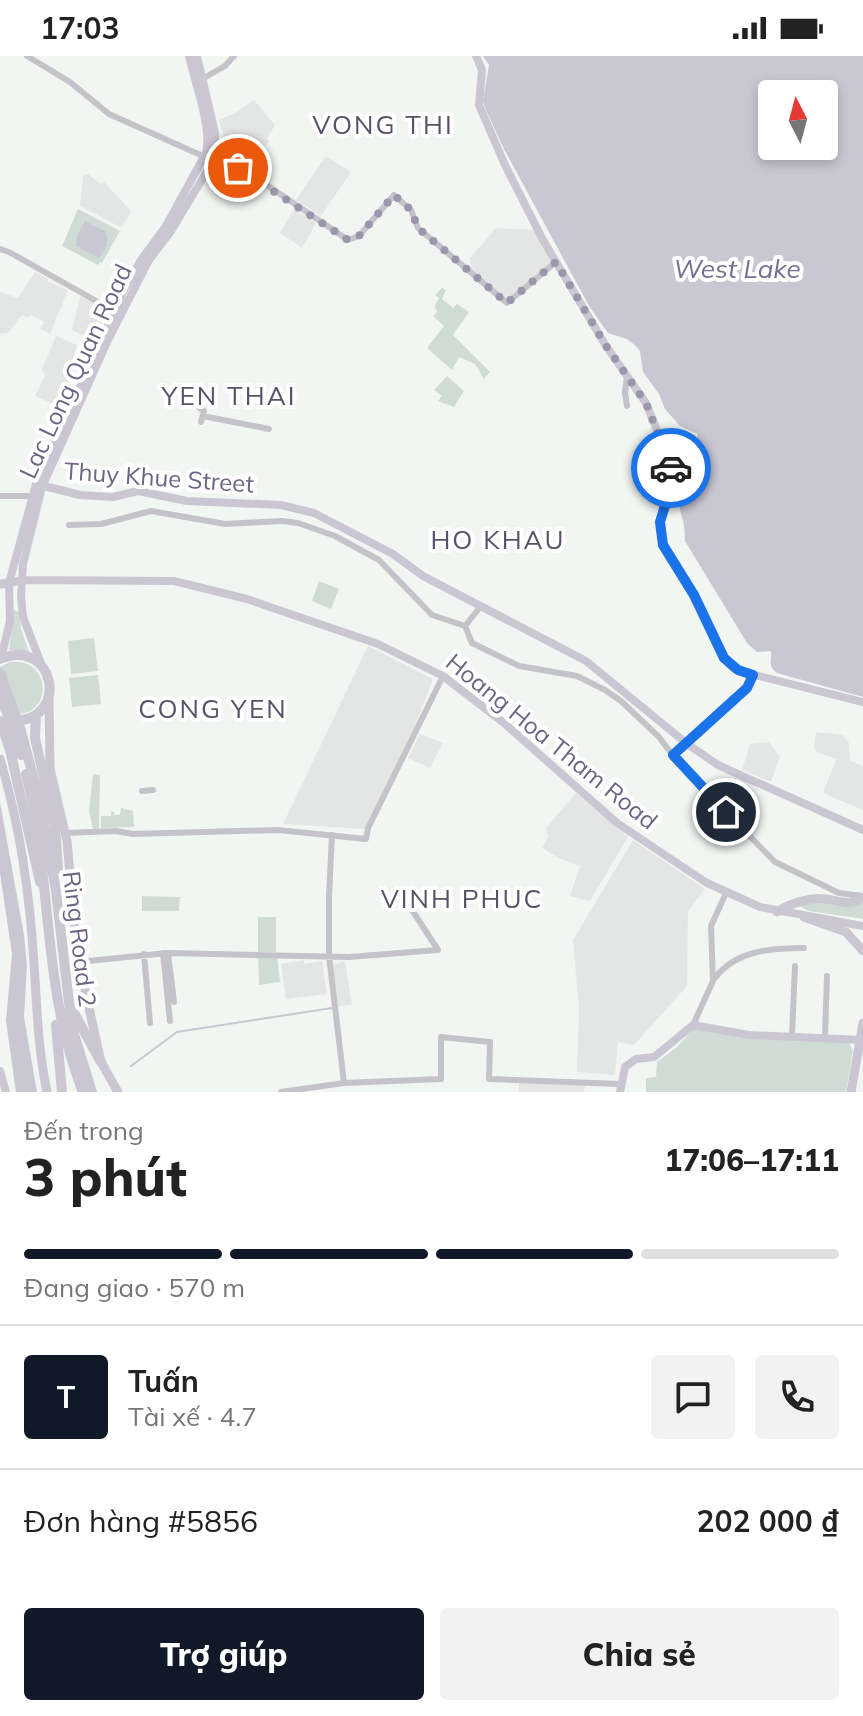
<!DOCTYPE html>
<html lang="vi">
<meta charset="utf-8">
<style>
:root{--surface:#fff;--page:#f2f2f2;--text:#222;--muted:#767676;--line:#e0e0e0;--accent:#111827}
body{margin:0;font-family:Mulish,sans-serif;background:var(--page);color:var(--text);height:100vh;display:flex;flex-direction:column;font-size:30px;white-space:nowrap}
*{box-sizing:border-box;margin:0}
p{font-size:26px;color:var(--muted)}
.icon{flex:none;width:44px;height:44px;fill:none;stroke:currentColor;stroke-width:2;stroke-linecap:round;stroke-linejoin:round}
.map{position:relative;height:1036px;overflow:hidden}
.sheet{display:flex;flex-direction:column;background:var(--surface);flex:1}
.sheet>*{flex:none}
.needle{width:52px;rotate:354deg}
.controls{position:absolute;left:758px;top:24px;display:grid;gap:16px}
.controls a{display:grid;place-items:center;width:80px;height:80px;border-radius:8px;background:var(--surface);box-shadow:0 4px 12px #0003;font-size:40px}
.pin{position:absolute;display:grid;place-items:center;width:68px;height:68px;color:#fff;margin:-34px;border:4px solid #fff;border-radius:50%;box-shadow:0 2px 8px #0007}
.courier{position:absolute;display:grid;place-items:center;width:80px;height:80px;margin:-40px;border:6px solid #1a73e8;border-radius:50%;background:#fff;color:#222;box-shadow:0 2px 10px #0007}
.headline em{font-style:normal;font-weight:800}
.headline div{display:flex;flex-direction:column-reverse}
.headline{display:flex;align-items:center;justify-content:space-between;height:136px;padding:0 24px}
h1{font-size:52px;font-weight:800;line-height:60px}
.bar{display:grid;grid-template-columns:repeat(4,1fr);gap:12px 8px;align-content:center;height:96px;padding:0 24px}
.bar i{height:10px;border-radius:6px;background:var(--line)}
.bar .selected{background:var(--accent)}
.bar p{grid-column:span 4}
.line{display:flex;align-items:center;gap:20px;padding:0 24px;border-top:2px solid var(--line)}
.line div{flex:1}
.round{display:grid;place-items:center;flex:none;width:84px;height:84px;border-radius:8px;background:var(--page)}
.cta{display:flex;gap:16px;margin-top:auto;padding:16px 24px}
.cta a{flex:1;height:92px;border-radius:8px;background:var(--accent);color:#fff;font-size:32px;font-weight:800;line-height:92px;text-align:center}
.cta a+a{background:var(--page);color:var(--text)}
.status{display:flex;justify-content:space-between;align-items:center;height:56px;padding:0 40px;background:var(--surface);direction:ltr}
.status svg{height:22px;fill:currentColor}
.map>svg:first-child{display:block}
</style>
<div class="status"><b>17:03</b><svg viewBox="0 0 49 12"><path d="M0 12V9h3v3zM5 12V6h3v6zM10 12V3h3v9zM15 12V0h3v12zM26 1h20v11H26zM47 4h2v5h-2z"/></svg></div>
<div class="map">
<svg width="863" height="1036" viewBox="0 0 863 1036">
<rect width="100%" height="100%" fill="#f2f6f2"/>
<path fill="#e4e6e5" d="M 254,44 L 275,69 L 267,83 L 270,85 L 256,99 L 223,90 L 225,86 L 219,64 L 235,57 Z
M 326,100 L 351,116 L 321,160 L 296,144 Z
M 88,118 L 101,128 L 104,126 L 131,155 L 122,172 L 80,150 L 83,120 Z
M 294,153 L 316,167 L 302,192 L 280,177 Z
M 496,172 L 534,174 L 554,205 L 507,245 L 471,215 L 470,202 Z
M 35,216 L 47,222 L 48,226 L 68,234 L 50,278 L 40,273 L 44,266 L 31,259 L 28,262 L 22,259 L 8,277 L 0,278 L 0,236 L 18,242 Z
M 80,240 L 108,253 L 91,291 L 82,288 L 84,280 L 72,274 Z
M 56,280 L 77,289 L 73,304 L 77,306 L 80,301 L 85,303 L 81,313 L 74,311 L 68,328 L 72,331 L 63,352 L 35,340 L 45,319 L 42,313 Z
M 368,590 L 433,623 L 414,672 L 364,773 L 283,768 Z
M 816,676 L 842,679 L 849,687 L 850,705 L 863,710 L 863,754 L 823,737 L 836,703 L 816,696 L 814,691 Z
M 420,678 L 443,687 L 430,712 L 408,702 Z
M 769,686 L 780,700 L 771,726 L 742,714 L 750,688 Z
M 576,737 L 628,781 L 590,845 L 570,840 L 580,810 L 559,802 L 542,792 L 548,781 L 546,772 Z
M 633,784 L 705,833 L 688,855 L 687,930 L 634,989 L 618,986 L 615,1019 L 577,1016 L 579,952 L 573,884 Z
M 304,904 L 304,908 L 322,905 L 327,938 L 286,943 L 281,908 Z
M 345,905 L 352,949 L 337,950 L 332,909 Z
M 519,1027 L 585,1029 L 584,1036 L 519,1036 Z"/>
<path fill="#d1dbd5" d="M 78,153 L 120,175 L 102,207 L 100,206 L 98,209 L 62,190 Z
M 442,232 L 446,234 L 442,243 L 453,252 L 457,248 L 469,256 L 453,279 L 490,316 L 484,323 L 475,308 L 459,301 L 452,314 L 427,292 L 444,270 L 433,260 L 438,255 L 434,252 L 439,242 L 435,239 Z
M 447,320 L 464,335 L 454,351 L 438,345 L 442,340 L 434,334 Z
M 319,525 L 339,533 L 331,553 L 312,545 Z
M 14,554 L 19,556 L 21,573 L 29,596 L 9,594 Z
M 94,582 L 98,615 L 71,618 L 68,585 Z
M 10,606 C 57,601 53,674 0,655 L 0,611 Z
M 98,619 L 101,648 L 72,651 L 69,622 Z
M 93,718 L 100,719 L 99,772 L 93,774 L 89,755 Z
M 121,752 L 133,755 L 134,771 L 101,772 L 101,760 L 111,760 L 111,755 L 114,756 L 114,759 L 120,759 Z
M 142,840 L 180,841 L 179,855 L 142,855 Z
M 863,845 L 863,863 L 809,855 L 799,850 L 802,847 Z
M 258,861 L 276,861 L 276,896 L 258,896 Z
M 258,899 L 277,900 L 280,926 L 259,929 Z
M 694,972 L 849,987 L 853,994 L 846,1036 L 646,1036 L 646,1022 L 656,1021 L 657,1006 L 677,991 Z"/>
<path fill="#c8c7d2" fill-rule="evenodd" d="M 483,0 L 863,0 L 863,641 L 777,617 C 767,609 772,605 771,595 L 757,596 L 747,587 L 685,485 L 684,469 L 677,442 L 698,378 L 680,370 L 665,353 L 659,338 L 643,316 L 640,295 L 636,290 L 627,283 L 608,277 L 589,250 L 504,93 L 485,52 L 483,45 L 489,9 ZM 772,38 L 824,38 L 824,90 L 772,90 Z
M 85,165 L 105,175 C 110,187 106,192 99,202 L 76,190 L 77,180 Z
M 0,746 L 24,879 L 27,909 L 24,961 L 37,1036 L 16,1036 L 6,965 L 12,898 L 0,817 Z"/>
<g fill="none" stroke-linecap="round" stroke-linejoin="round">
<path stroke="#c8c7d2" stroke-width="2" d="M 131,1010 L 177,976 L 332,952"/>
<path stroke="#c5c3ca" stroke-width="6" d="M 27,0 L 70,26 L 109,58 L 205,101
M 202,23 L 225,10 L 234,0
M 215,102 L 252,119 L 348,184 L 359,180 L 394,139 L 411,154 L 418,172 L 507,247 L 556,206
M 0,193 L 9,196 L 114,255
M 627,319 L 625,337 L 627,350
M 201,343 L 198,351 L 204,355 L 201,366
M 203,360 L 269,373
M 0,440 L 32,440
M 69,469 L 101,468 L 151,455 L 225,468 L 282,465 L 298,467 L 335,480 L 379,504 L 432,559 L 465,570 L 472,587 L 519,610 L 577,620 L 605,634 L 621,645 L 659,681 L 679,708 L 775,806 L 839,837 L 863,840
M 465,570 L 481,550
M 673,699 L 747,632 L 753,619
M 142,735 L 153,734
M 65,777 L 116,775 L 133,778 L 278,774 L 366,783 L 368,772 L 443,620
M 332,779 L 329,840 L 329,900 L 344,1027
M 163,897 L 170,965
M 144,898 L 150,967
M 168,898 L 174,946
M 78,906 L 167,897 L 349,901 L 438,894 L 412,854 L 406,837
M 715,922 C 736,894 772,892 804,892
M 693,969 L 713,925 L 711,870 L 726,837
M 792,980 L 795,910
M 825,980 L 827,920
M 281,1036 L 344,1027 L 441,1023 L 441,981 L 490,986 L 489,1023 L 620,1028"/>
<path stroke="#cac7d3" stroke-width="8" d="M 476,0 L 482,14 L 479,49 L 505,109 L 543,184 L 606,290 L 646,347 L 669,404 L 672,420 L 660,466 L 663,489 L 694,539 L 724,602 L 733,612 L 743,616 L 863,646
M 36,428 L 80,439 L 113,441 L 138,435 L 187,445 L 281,449 L 314,457 L 393,498 L 423,520 L 586,605 L 686,687 L 718,709 L 863,774
M 9,527 L 22,524 L 174,525 L 247,543 L 378,588 L 443,620 L 504,667 L 617,767 L 707,827 L 760,851 L 863,870
M 1,602 L 10,565 L 9,527 L 36,428 L 123,236 L 141,204 L 166,170 L 206,97 C 212,71 195,27 189,0
M 42,610 L 23,561 L 21,540 L 23,508 L 42,431 L 107,286 L 149,204 L 171,175 L 215,102 L 215,77 L 197,0
M 0,1015 L 6,1036
M 620,1036 L 625,1011 L 636,1003 L 654,1001 L 693,969 L 749,979 L 863,984"/>
<path stroke="#cac7d3" stroke-width="9" d="M 0,528 L 9,527
M 49,641 L 50,713 L 67,785 L 77,898 L 101,1006 L 118,1036
M 0,703 C 20,770 30,839 34,908 C 37,952 38,993 47,1036
M 777,856 C 790,847 810,841 826,843 C 841,845 849,850 863,842
M 804,861 L 846,876 L 863,895
M 851,1036 L 863,967"/>
<path stroke="#cac7d3" stroke-width="10" d="M 0,603 C 55,580 71,665 13,665
M 0,617 L 21,675 L 41,750 L 56,835 L 72,972 L 92,1036
M 0,636 L 21,699
M 36,659 L 35,682 L 55,770 L 58,813
M 0,665 L 10,694 L 40,826
M 26,718 C 53,825 41,930 83,1036
M 73,955 L 101,1006
M 56,969 L 62,1036"/>
</g>
<g fill="none" stroke-linecap="round" stroke-linejoin="round">
<path stroke="#9b97aa" stroke-width="8" stroke-dasharray="0 14.4" d="M 238,112 L 348,184 L 359,180 L 394,139 L 411,154 L 418,172 L 507,247 L 556,206 L 606,290 L 646,347 L 671,412"/>
<path stroke="#1a73e8" stroke-width="10" d="M 671,412 L 672,427 L 660,466 L 663,489 L 694,539 L 724,602 L 738,614 L 753,619 L 747,632 L 673,699 L 726,756"/>
</g>
<g text-anchor="middle" dominant-baseline="central" stroke-width="8" stroke-linejoin="round" paint-order="stroke">
<g font-size="24" fill="#6c6483" stroke="#fff">
<text transform="translate(75 315) rotate(-65)">Lac Long Quan Road</text>
<text transform="translate(159 421) rotate(4)">Thuy Khue Street</text>
<text transform="translate(552 685) rotate(39)">Hoang Hoa Tham Road</text>
<text transform="translate(80 883) rotate(83)">Ring Road 2</text>
</g>
<g font-size="26" letter-spacing="2" fill="#585268" stroke="#fff">
<text x="383" y="68">VONG THI</text>
<text x="229" y="339">YEN THAI</text>
<text x="498" y="483">HO KHAU</text>
<text x="213" y="652">CONG YEN</text>
<text x="462" y="842">VINH PHUC</text>
</g>
<g font-size="26" font-style="italic" fill="#726e95" stroke="#fff">
<text x="737" y="212">West Lake</text>
</g>
</g>
</svg>
<div class="controls">
<a><svg class="needle" viewBox="-14 -14 28 28"><path d="M0-13l5 13h-10z" fill="#e53935"/><path d="M0 13l5-13h-10z" fill="#767676"/></svg></a>
</div>
<div class="pin" style="left:238px;top:112px;background:#ea580c"><svg class="icon" aria-label="bag" viewBox="0 0 24 24"><path d="M5 8h14l-1 12H6zM9 8a3 3 0 0 1 6 0"/></svg></div>
<div class="pin" style="left:726px;top:756px;background:#1f2937"><svg class="icon" aria-label="home" viewBox="0 0 24 24"><path d="M3 11l9-7 9 7M6 9v11h12V9"/></svg></div>
<div class="courier" style="left:671px;top:412px"><svg class="icon" aria-label="car" viewBox="0 0 24 24"><path d="M5 17H2v-5l4-1 3-4h7l3 4 3 1v5h-3M9 17h6M6 11h13"/><circle cx="7" cy="17" r="2"/><circle cx="17" cy="17" r="2"/></svg></div>
</div>
<section class="sheet">
<div class="headline"><div><h1>3 phút</h1><p>Đến trong</p></div><em>17:06–17:11</em></div>
<div class="bar"><i class="selected"></i><i class="selected"></i><i class="selected"></i><i></i><p>Đang giao · 570 m</p></div>
<div class="line" style="height:144px"><b class="round" style="background:var(--accent);color:#fff">T</b><div><b>Tuấn</b><p>Tài xế · 4.7</p></div><a class="round"><svg class="icon" aria-label="chat" viewBox="0 0 24 24"><path d="M4 5h16v11H9l-5 4z"/></svg></a><a class="round"><svg class="icon" aria-label="phone" viewBox="0 0 24 24"><path d="M5 4h4l2 5-3 2q2 4 5 5l2-3 5 2v4C11 20 4 13 5 4z"/></svg></a></div>
<div class="line" style="height:104px"><div>Đơn hàng #5856</div><b>202 000 ₫</b></div>
<div class="cta"><a>Trợ giúp</a><a>Chia sẻ</a></div>
</section>
